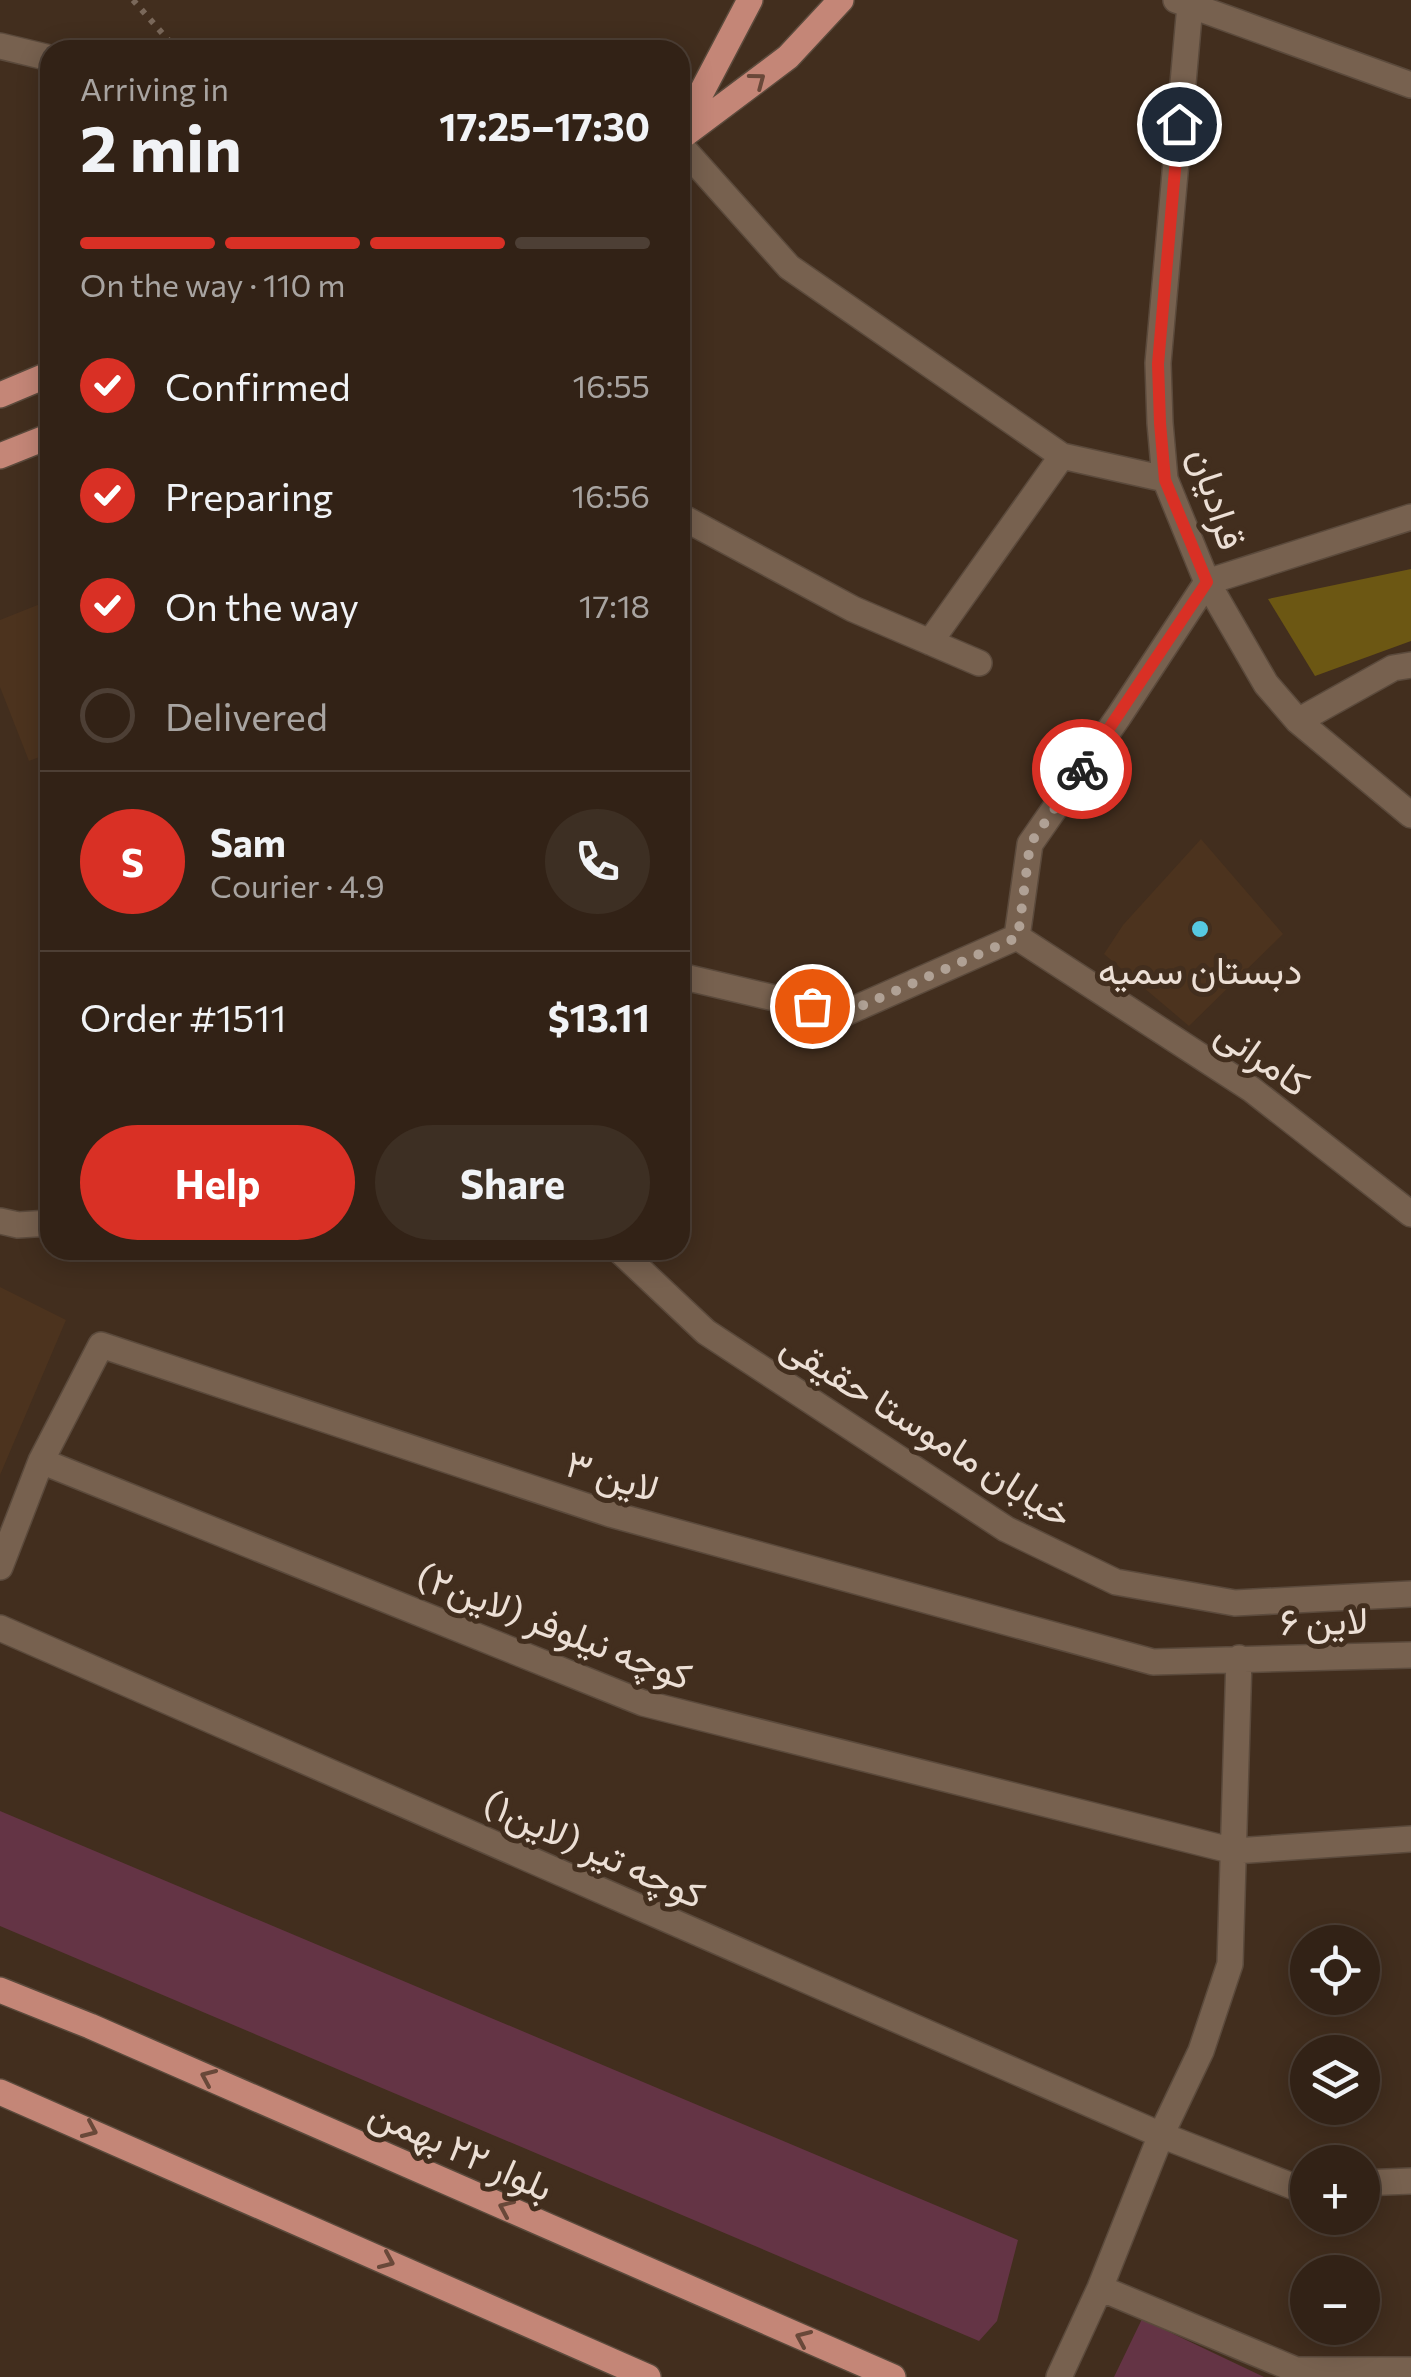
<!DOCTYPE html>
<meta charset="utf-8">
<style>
:root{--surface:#322216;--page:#3d2f23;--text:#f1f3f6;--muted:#a8a4a1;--line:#4d3f35;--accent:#d93025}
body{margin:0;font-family:Commissioner,Vazirmatn,sans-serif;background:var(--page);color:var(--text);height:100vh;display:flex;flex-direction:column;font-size:38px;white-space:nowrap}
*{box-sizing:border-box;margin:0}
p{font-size:32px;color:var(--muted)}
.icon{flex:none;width:55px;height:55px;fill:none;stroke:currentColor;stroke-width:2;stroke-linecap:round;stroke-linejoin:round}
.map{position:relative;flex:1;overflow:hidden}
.sheet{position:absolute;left:40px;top:40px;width:650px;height:1220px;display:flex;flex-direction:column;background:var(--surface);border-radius:30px;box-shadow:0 5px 25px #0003,0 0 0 2px var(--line)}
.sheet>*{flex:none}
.controls{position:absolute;left:1290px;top:1925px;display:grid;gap:20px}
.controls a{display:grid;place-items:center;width:90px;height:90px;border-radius:50%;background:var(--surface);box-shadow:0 5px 25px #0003,0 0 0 2px var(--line);font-size:50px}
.pin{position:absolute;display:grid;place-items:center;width:85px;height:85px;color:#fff;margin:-42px;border:5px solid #fff;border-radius:50%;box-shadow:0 2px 10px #0007}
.courier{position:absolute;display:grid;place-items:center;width:100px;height:100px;margin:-50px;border:8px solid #d93025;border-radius:50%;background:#fff;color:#222;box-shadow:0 2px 12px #0007}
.overview em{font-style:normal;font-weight:700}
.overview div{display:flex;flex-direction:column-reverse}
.overview{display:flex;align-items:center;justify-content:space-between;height:170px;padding:0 40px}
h1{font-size:65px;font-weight:700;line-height:75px}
.bar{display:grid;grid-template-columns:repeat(4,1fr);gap:15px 10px;align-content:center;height:120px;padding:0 40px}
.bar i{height:12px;border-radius:8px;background:var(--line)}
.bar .current{background:var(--accent)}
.bar p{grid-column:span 4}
.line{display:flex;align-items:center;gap:25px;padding:0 40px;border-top:2px solid var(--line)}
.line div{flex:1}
.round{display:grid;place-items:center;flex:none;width:105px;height:105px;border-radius:52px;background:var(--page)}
ol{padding:0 40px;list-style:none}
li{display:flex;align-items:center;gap:30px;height:110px}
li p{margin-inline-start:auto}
li .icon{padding:10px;border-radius:50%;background:var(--accent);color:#fff;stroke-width:4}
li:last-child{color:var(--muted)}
li i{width:55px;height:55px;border:5px solid var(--line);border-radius:50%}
.primary-button{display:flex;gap:20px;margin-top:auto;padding:20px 40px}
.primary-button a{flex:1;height:115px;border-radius:60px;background:var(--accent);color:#fff;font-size:40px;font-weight:700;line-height:115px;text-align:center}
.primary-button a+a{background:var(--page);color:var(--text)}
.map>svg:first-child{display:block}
</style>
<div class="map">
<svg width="1411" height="2377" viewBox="0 0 1411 2377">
<rect width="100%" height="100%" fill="#422e1e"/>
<path fill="#4c331e" d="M 50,600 L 50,753 L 29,761 L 0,687 L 0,620 Z
M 1201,839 L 1283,934 L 1189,1026 L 1104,954 L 1123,925 Z
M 0,1287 L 66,1320 L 0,1475 Z"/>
<path fill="#643445" d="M 0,1811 L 1018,2240 L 997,2321 L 979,2341 L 0,1926 Z
M 1142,2319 L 1264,2377 L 1114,2377 Z"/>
<path fill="#6c5713" d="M 1411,569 L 1411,641 L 1315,676 L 1268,599 Z"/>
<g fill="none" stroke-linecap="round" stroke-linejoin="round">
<g stroke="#5b4a3c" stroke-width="28">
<path id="minor" d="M 1176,0 L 1411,85
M 1190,5 L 1158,363 L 1160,423 L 1165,479 L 1207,582 L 1266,684 L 1298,721 L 1411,815
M 0,46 L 50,58
M 680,145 L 789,267 L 1062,456 L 1165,479
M 680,516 L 853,609 L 979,663
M 930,642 L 1062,456
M 1298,721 L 1393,668 L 1411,665
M 1017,937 L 1251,1089 L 1411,1214
M 680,976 L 843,1014 L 1017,937 L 1030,844 L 1119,716 L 1207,582 L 1411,517
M 0,1221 L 18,1225 L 50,1223
M 619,1250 L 706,1332 L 1006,1529 L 1116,1582 L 1235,1603 L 1411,1594
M 41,1461 L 643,1703 L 1234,1851 L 1411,1839
M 0,1567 L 41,1461 L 101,1345 L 610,1514 L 1153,1662 L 1411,1655
M 0,1628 L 1161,2135 L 1292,2186 L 1308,2185
M 1362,2183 L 1411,2181
M 1100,2288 L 1296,2370 L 1411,2370
M 1059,2377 L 1100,2288 L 1161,2135 L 1201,2051 L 1230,1964 L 1239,1658"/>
</g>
<g stroke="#5b4a3c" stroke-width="28">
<path id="major" d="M 680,133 L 750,0
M 680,138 L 788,57 L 841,0
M 0,395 L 50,374
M 0,456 L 50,436
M 0,1990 L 90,2026 L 893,2377
M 0,2092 L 648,2377"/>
</g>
<path stroke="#7a685a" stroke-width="6" stroke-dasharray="5 8" stroke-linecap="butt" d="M 133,0 L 177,50"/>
<use href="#minor" stroke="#77614f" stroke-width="25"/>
<use href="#major" stroke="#c48677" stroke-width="25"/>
</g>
<defs><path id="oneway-chevron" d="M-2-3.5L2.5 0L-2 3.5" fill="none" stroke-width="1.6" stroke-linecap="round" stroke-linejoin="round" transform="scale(2.5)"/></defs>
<g stroke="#694839">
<use href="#oneway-chevron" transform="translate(758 80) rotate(-37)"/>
<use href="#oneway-chevron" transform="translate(208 2077) rotate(-156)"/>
<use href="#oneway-chevron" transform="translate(90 2130) rotate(24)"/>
<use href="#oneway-chevron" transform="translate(506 2208) rotate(-156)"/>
<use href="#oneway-chevron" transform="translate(387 2261) rotate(24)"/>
<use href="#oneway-chevron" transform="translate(803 2338) rotate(-156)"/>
</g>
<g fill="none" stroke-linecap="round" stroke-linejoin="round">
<path stroke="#b0a195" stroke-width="10" stroke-dasharray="0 18" d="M 812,1006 L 843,1014 L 1018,937 L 1030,844 L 1082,769"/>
<path stroke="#d93025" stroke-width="12" d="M 1082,769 L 1207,582 L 1165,480 L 1160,423 L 1158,364 L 1179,124"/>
</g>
<circle fill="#56c9e1" stroke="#422e1e" stroke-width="4" cx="1200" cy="929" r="10"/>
<g text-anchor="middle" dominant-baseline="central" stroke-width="10" stroke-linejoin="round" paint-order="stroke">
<g font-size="38" fill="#ecdfd5" stroke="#422e1e">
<text transform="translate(1219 498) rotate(72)">قرادیان</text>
<text transform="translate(1264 1056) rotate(35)">کامرانی</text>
<text transform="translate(928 1428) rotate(32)">خیابان ماموستا حقیقی</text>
<text transform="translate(613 1474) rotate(17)">لاین ۳</text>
<text transform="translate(1324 1619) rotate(-1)">لاین ۶</text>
<text transform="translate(555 1624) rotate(21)">کوچه نیلوفر (لاین۲)</text>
<text transform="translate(595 1847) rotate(24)">کوچه تیر (لاین۱)</text>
<text transform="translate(462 2148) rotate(24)">بلوار ۲۲ بهمن</text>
</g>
<g font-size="38" fill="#ecdfd5" stroke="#422e1e">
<text x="1200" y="968">دبستان سمیه</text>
</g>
</g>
</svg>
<div class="controls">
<a><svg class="icon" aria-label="locate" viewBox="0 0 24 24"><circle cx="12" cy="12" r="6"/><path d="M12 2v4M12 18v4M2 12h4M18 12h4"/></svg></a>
<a><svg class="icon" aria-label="layers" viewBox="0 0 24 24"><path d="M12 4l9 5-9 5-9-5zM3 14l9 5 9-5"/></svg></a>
<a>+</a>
<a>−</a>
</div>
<div class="pin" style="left:812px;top:1006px;background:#ea580c"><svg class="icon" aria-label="bag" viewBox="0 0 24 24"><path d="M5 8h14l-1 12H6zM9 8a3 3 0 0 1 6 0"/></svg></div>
<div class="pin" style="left:1179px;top:124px;background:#1f2937"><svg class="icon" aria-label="home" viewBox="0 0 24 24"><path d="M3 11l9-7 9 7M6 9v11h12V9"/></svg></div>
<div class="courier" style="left:1082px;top:769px"><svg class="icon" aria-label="bike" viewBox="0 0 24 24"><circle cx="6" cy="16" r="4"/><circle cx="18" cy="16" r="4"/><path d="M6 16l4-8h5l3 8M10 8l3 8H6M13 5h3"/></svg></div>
<section class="sheet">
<div class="overview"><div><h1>2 min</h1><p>Arriving in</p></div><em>17:25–17:30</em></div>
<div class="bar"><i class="current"></i><i class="current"></i><i class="current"></i><i></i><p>On the way · 110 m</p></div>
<ol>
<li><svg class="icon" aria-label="check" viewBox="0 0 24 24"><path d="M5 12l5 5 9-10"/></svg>Confirmed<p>16:55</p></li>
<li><svg class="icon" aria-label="check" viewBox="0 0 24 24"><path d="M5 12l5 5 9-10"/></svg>Preparing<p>16:56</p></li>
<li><svg class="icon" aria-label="check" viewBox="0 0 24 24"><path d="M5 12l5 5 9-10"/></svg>On the way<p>17:18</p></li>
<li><i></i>Delivered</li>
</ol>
<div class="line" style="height:180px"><b class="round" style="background:var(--accent);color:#fff">S</b><div><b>Sam</b><p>Courier · 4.9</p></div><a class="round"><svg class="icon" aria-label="phone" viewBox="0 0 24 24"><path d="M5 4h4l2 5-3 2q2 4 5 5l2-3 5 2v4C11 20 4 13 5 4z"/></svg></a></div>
<div class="line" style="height:130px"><div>Order #1511</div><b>$13.11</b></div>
<div class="primary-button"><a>Help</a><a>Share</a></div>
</section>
</div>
